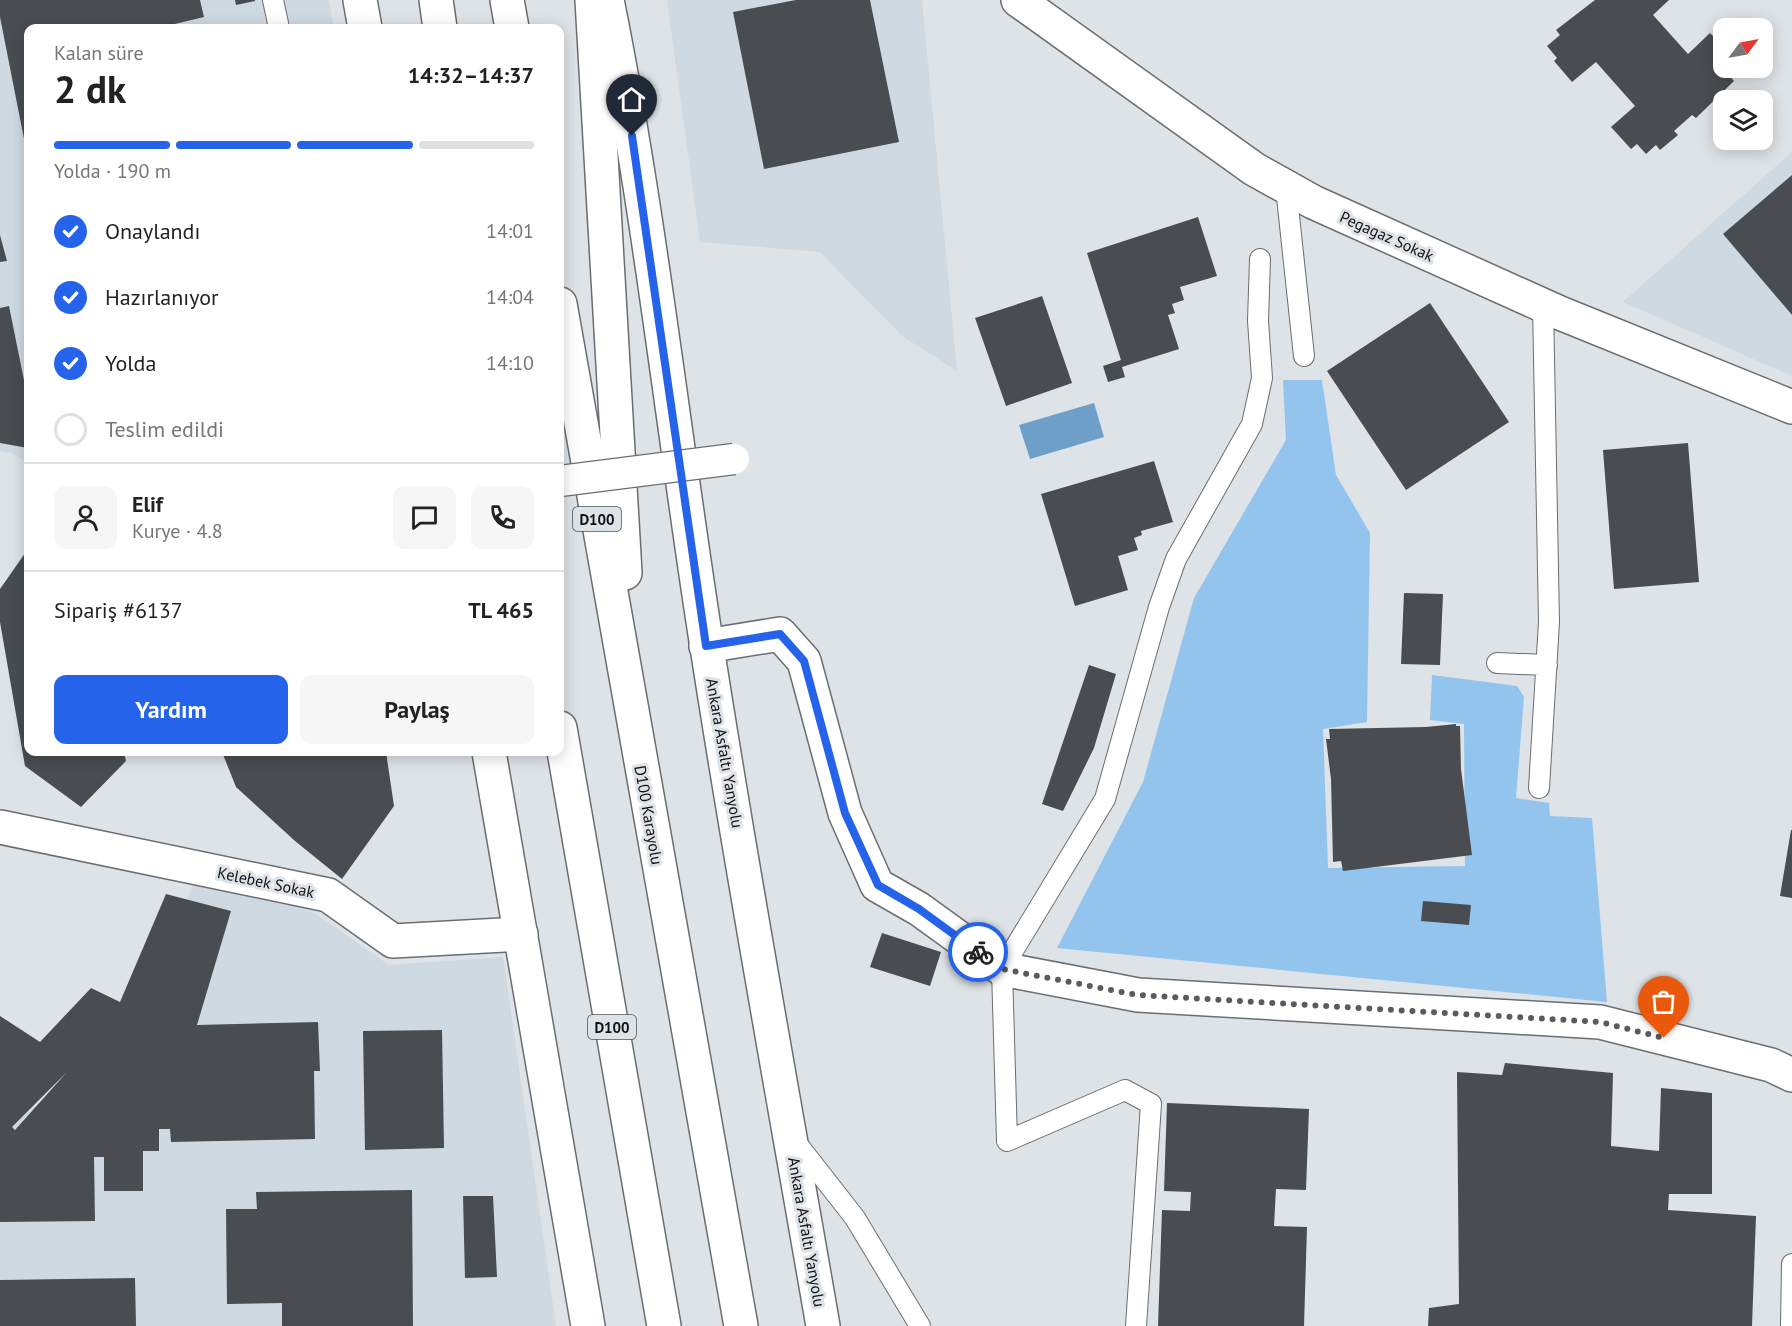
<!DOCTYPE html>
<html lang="tr">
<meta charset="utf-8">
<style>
:root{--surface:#fff;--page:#f6f6f6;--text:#222;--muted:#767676;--line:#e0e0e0;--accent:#2563eb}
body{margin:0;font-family:"PT Sans",sans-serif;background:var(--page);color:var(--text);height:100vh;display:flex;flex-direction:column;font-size:22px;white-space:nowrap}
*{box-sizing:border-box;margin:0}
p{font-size:20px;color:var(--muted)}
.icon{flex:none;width:33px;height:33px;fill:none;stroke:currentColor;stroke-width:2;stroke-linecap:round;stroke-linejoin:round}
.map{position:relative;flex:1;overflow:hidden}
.side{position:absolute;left:24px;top:24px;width:540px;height:732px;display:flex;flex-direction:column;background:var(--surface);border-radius:12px;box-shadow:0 3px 15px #0003}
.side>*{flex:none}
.needle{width:39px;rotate:58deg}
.tools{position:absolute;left:1713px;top:18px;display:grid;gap:12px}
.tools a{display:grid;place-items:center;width:60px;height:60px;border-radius:12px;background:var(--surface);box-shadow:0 3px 15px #0003;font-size:30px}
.pin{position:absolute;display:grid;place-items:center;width:51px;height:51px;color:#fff;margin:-62px -26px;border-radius:50% 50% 50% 0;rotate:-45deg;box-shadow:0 0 6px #0007}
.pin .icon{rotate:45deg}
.courier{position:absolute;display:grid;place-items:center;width:60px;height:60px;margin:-30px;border:4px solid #2563eb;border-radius:50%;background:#fff;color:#222;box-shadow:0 2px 8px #0007}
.headline em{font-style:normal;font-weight:700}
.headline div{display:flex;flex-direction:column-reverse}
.headline{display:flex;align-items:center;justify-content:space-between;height:102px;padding:0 30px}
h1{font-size:39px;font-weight:700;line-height:45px}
.bar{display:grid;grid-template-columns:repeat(4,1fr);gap:9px 6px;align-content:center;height:72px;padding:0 30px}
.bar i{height:8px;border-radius:4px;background:var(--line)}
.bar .active{background:var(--accent)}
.bar p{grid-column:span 4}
.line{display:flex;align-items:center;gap:15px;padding:0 30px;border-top:2px solid var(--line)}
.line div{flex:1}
.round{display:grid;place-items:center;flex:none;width:63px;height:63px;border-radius:12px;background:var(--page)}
ol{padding:0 30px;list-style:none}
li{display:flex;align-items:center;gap:18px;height:66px}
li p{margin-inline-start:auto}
li .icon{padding:6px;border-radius:50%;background:var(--accent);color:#fff;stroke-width:4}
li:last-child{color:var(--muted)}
li i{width:33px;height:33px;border:3px solid var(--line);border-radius:50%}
.primary-button{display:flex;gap:12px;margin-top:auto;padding:12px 30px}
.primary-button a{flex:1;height:69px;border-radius:12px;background:var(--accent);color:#fff;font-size:24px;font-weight:700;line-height:69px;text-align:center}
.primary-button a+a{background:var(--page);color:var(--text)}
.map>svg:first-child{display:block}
</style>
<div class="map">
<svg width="1792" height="1326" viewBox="0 0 1792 1326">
<rect width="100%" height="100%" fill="#dee3e7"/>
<path fill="#ced9e2" d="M 0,0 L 329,0 L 334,28 L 28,28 L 28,462 L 11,453 L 0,451 Z
M 667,0 L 922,0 L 957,371 L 902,336 L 820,252 L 700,242 Z
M 1792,152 L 1792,376 L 1623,302 Z
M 194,884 L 311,911 L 389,965 L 503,957 L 556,1326 L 0,1326 L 0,1135 L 127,1029 Z"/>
<path fill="#92c4ee" d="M 1283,380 L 1322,380 L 1336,475 L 1370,533 L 1367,722 L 1323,729 L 1328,868 L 1465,866 L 1464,724 L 1430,720 L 1432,675 L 1517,686 L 1524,697 L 1516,798 L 1549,803 L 1550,816 L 1592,818 L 1607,1002 L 1057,948 L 1143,782 L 1194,598 L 1286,440 Z"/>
<path fill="#6e9fc8" d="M 1094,403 L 1104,437 L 1030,459 L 1019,425 Z"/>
<path fill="#494d51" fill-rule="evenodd" d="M 0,0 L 200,0 L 204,17 L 158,28 L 28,28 L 27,154 L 0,17 Z
M 235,0 L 255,0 L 255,1 L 236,5 Z
M 796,0 L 870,0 L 899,142 L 764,169 L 733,12 Z
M 1595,0 L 1669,0 L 1653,15 L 1688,54 L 1710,33 L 1719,42 L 1724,41 L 1724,68 L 1733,68 L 1727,73 L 1734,81 L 1696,118 L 1692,115 L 1674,131 L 1678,135 L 1660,150 L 1656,145 L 1646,154 L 1637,144 L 1631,149 L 1611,127 L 1635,106 L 1596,62 L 1572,82 L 1554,61 L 1557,58 L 1547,46 L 1560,35 L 1556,30 Z
M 1792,175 L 1792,315 L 1723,234 Z
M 1198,217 L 1217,276 L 1180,287 L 1184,300 L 1172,304 L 1175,313 L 1168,315 L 1179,349 L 1122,367 L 1125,377 L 1108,382 L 1103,366 L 1121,360 L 1087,253 Z
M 0,235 L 7,261 L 0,262 Z
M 1042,296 L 1072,383 L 1006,406 L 975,318 Z
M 1430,303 L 1509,422 L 1406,490 L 1327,371 Z
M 9,306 L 28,400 L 28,448 L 0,443 L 0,308 Z
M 1688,443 L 1699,582 L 1614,589 L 1603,450 Z
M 1154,461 L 1173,522 L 1141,531 L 1142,535 L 1134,538 L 1138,550 L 1118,556 L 1128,590 L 1075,606 L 1041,494 Z
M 28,549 L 28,752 L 124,752 L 126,761 L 81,807 L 25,766 L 0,622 L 0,589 Z
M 1404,593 L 1443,594 L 1440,665 L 1401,664 Z
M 1089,665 L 1116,674 L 1094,748 L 1063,811 L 1042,804 Z
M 1456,724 L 1456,726 L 1460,726 L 1461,769 L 1472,855 L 1343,871 L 1341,861 L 1333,862 L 1331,779 L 1326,739 L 1330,739 L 1329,729 L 1426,727 Z
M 222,752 L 386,752 L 394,806 L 342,879 L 295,841 L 236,787 Z
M 1791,830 L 1792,830 L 1792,898 L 1780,896 Z
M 166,894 L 231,911 L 197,1025 L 318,1022 L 320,1071 L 314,1071 L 315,1139 L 171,1142 L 170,1129 L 159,1129 L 159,1151 L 143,1151 L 143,1191 L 104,1191 L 104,1157 L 94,1157 L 95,1221 L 0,1222 L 0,1016 L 40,1042 L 91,988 L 120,1002 ZM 67,1072 L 15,1130 L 12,1127 Z
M 1423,901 L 1471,905 L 1469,925 L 1421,921 Z
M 882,933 L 941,952 L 930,986 L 870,967 Z
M 442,1030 L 444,1148 L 365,1150 L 363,1031 Z
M 1505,1063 L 1613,1073 L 1611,1146 L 1659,1151 L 1661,1088 L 1712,1093 L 1712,1194 L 1669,1194 L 1668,1210 L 1756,1216 L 1752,1326 L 1428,1326 L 1429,1308 L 1459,1304 L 1457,1072 L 1502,1075 Z
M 1167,1103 L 1309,1109 L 1306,1190 L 1276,1189 L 1274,1226 L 1307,1227 L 1304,1326 L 1158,1326 L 1162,1210 L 1190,1211 L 1191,1192 L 1164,1191 Z
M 412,1190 L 413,1326 L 282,1326 L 282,1303 L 227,1304 L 226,1209 L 257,1209 L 256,1192 Z
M 463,1196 L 493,1196 L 497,1277 L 465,1278 Z
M 135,1278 L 136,1326 L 0,1326 L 0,1280 Z"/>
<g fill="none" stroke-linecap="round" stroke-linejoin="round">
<g stroke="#6a6e72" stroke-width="22">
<path id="service" d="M 273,0 L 279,28
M 1286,188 L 1304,356
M 1497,663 L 1547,665
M 1539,788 L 1549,622 L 1543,305
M 794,1140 L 855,1218 L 920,1326
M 1136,1326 L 1151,1104 L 1125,1090 L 1007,1141 L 1002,969 L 1105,799 L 1159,607 L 1176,559 L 1252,424 L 1262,378 L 1258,321 L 1260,259
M 1791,1326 L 1792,1264"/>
</g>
<g stroke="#6a6e72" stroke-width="36">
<path id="minor" d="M 1018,0 L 1254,169 L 1313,202 L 1560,313 L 1792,407
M 706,646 L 780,634 L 804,661 L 845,813 L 877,885 L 919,909 L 1002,969 L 1138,995 L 1600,1022 L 1771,1065 L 1792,1075
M 0,827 L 328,895 L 393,941 L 521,934"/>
</g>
<g stroke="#6a6e72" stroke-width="36">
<path id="secondary" d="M 360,0 L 365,28
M 607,0 C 650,214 673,431 707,647 C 742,874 784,1100 823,1326
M 489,752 L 588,1326"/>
</g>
<g stroke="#6a6e72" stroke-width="36">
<path id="trunk" d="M 436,0 L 440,28
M 507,0 L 512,28
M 592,0 L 625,573
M 560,304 L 741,1326
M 560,728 L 664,1326"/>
</g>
<use href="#service" stroke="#fff" stroke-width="20"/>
<use href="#minor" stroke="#fff" stroke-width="33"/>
<use href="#secondary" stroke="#fff" stroke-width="33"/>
<use href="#trunk" stroke="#fff" stroke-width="33"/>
<g stroke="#6a6e72" stroke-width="33" stroke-linecap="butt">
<path id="pedestrian-bridge" d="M 560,481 L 734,459"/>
</g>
<use href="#pedestrian-bridge" stroke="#fff" stroke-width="30"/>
</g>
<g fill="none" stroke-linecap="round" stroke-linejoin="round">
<path stroke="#595b5e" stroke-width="6" stroke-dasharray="0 10.8" d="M 978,952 L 1002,969 L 1137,995 L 1600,1022 L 1664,1038"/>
<path stroke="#2563eb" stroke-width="8" d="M 632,136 L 706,646 L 780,634 L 804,661 L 845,813 L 878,885 L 919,909 L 978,952"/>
</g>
<g text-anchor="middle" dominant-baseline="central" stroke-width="6" stroke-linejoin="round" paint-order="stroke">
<g fill="#dee3e7" stroke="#4e5153" stroke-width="1.5">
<rect x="573" y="507" width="48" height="24" rx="4.5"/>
<rect x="588" y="1015" width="48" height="24" rx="4.5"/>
</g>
<g font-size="15" font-weight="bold" fill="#111214">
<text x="597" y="519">D100</text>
<text x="612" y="1027">D100</text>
</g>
<g font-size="16" fill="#111214" stroke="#dee3e7">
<text transform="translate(1387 236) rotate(24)">Pegagaz Sokak</text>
<text transform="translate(725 753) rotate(80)">Ankara Asfaltı Yanyolu</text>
<text transform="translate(649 815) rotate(80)">D100 Karayolu</text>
<text transform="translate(266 882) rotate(12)">Kelebek Sokak</text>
<text transform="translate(807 1232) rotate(80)">Ankara Asfaltı Yanyolu</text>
</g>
</g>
</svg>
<div class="tools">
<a><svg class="needle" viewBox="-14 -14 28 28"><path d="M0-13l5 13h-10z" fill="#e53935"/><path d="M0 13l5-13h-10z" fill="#767676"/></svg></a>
<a><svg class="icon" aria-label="layers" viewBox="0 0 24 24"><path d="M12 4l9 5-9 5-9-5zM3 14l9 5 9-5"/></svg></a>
</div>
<div class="pin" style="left:1664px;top:1038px;background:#ea580c"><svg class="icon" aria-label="bag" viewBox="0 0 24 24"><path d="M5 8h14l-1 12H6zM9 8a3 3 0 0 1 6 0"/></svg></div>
<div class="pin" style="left:632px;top:136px;background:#1f2937"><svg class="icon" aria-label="home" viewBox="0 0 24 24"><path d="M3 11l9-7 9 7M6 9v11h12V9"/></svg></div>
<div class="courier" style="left:978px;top:952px"><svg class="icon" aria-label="bike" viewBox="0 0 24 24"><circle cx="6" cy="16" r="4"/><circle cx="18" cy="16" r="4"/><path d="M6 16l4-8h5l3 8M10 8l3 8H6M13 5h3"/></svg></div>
<section class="side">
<div class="headline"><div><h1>2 dk</h1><p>Kalan süre</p></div><em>14:32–14:37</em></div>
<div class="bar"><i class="active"></i><i class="active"></i><i class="active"></i><i></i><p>Yolda · 190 m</p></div>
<ol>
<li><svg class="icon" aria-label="check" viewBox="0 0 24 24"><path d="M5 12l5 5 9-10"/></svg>Onaylandı<p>14:01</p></li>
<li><svg class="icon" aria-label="check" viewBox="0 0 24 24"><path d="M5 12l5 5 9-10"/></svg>Hazırlanıyor<p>14:04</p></li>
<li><svg class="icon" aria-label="check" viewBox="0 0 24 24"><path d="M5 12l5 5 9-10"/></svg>Yolda<p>14:10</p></li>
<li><i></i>Teslim edildi</li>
</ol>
<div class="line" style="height:108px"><a class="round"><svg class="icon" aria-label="person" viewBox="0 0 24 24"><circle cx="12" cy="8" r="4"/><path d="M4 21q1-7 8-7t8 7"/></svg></a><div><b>Elif</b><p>Kurye · 4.8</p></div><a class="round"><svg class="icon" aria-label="chat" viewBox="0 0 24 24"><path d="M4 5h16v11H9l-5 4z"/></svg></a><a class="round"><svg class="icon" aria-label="phone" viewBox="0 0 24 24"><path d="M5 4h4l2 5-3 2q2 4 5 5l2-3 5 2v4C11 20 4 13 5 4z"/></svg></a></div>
<div class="line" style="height:78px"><div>Sipariş #6137</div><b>TL 465</b></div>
<div class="primary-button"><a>Yardım</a><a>Paylaş</a></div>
</section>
</div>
